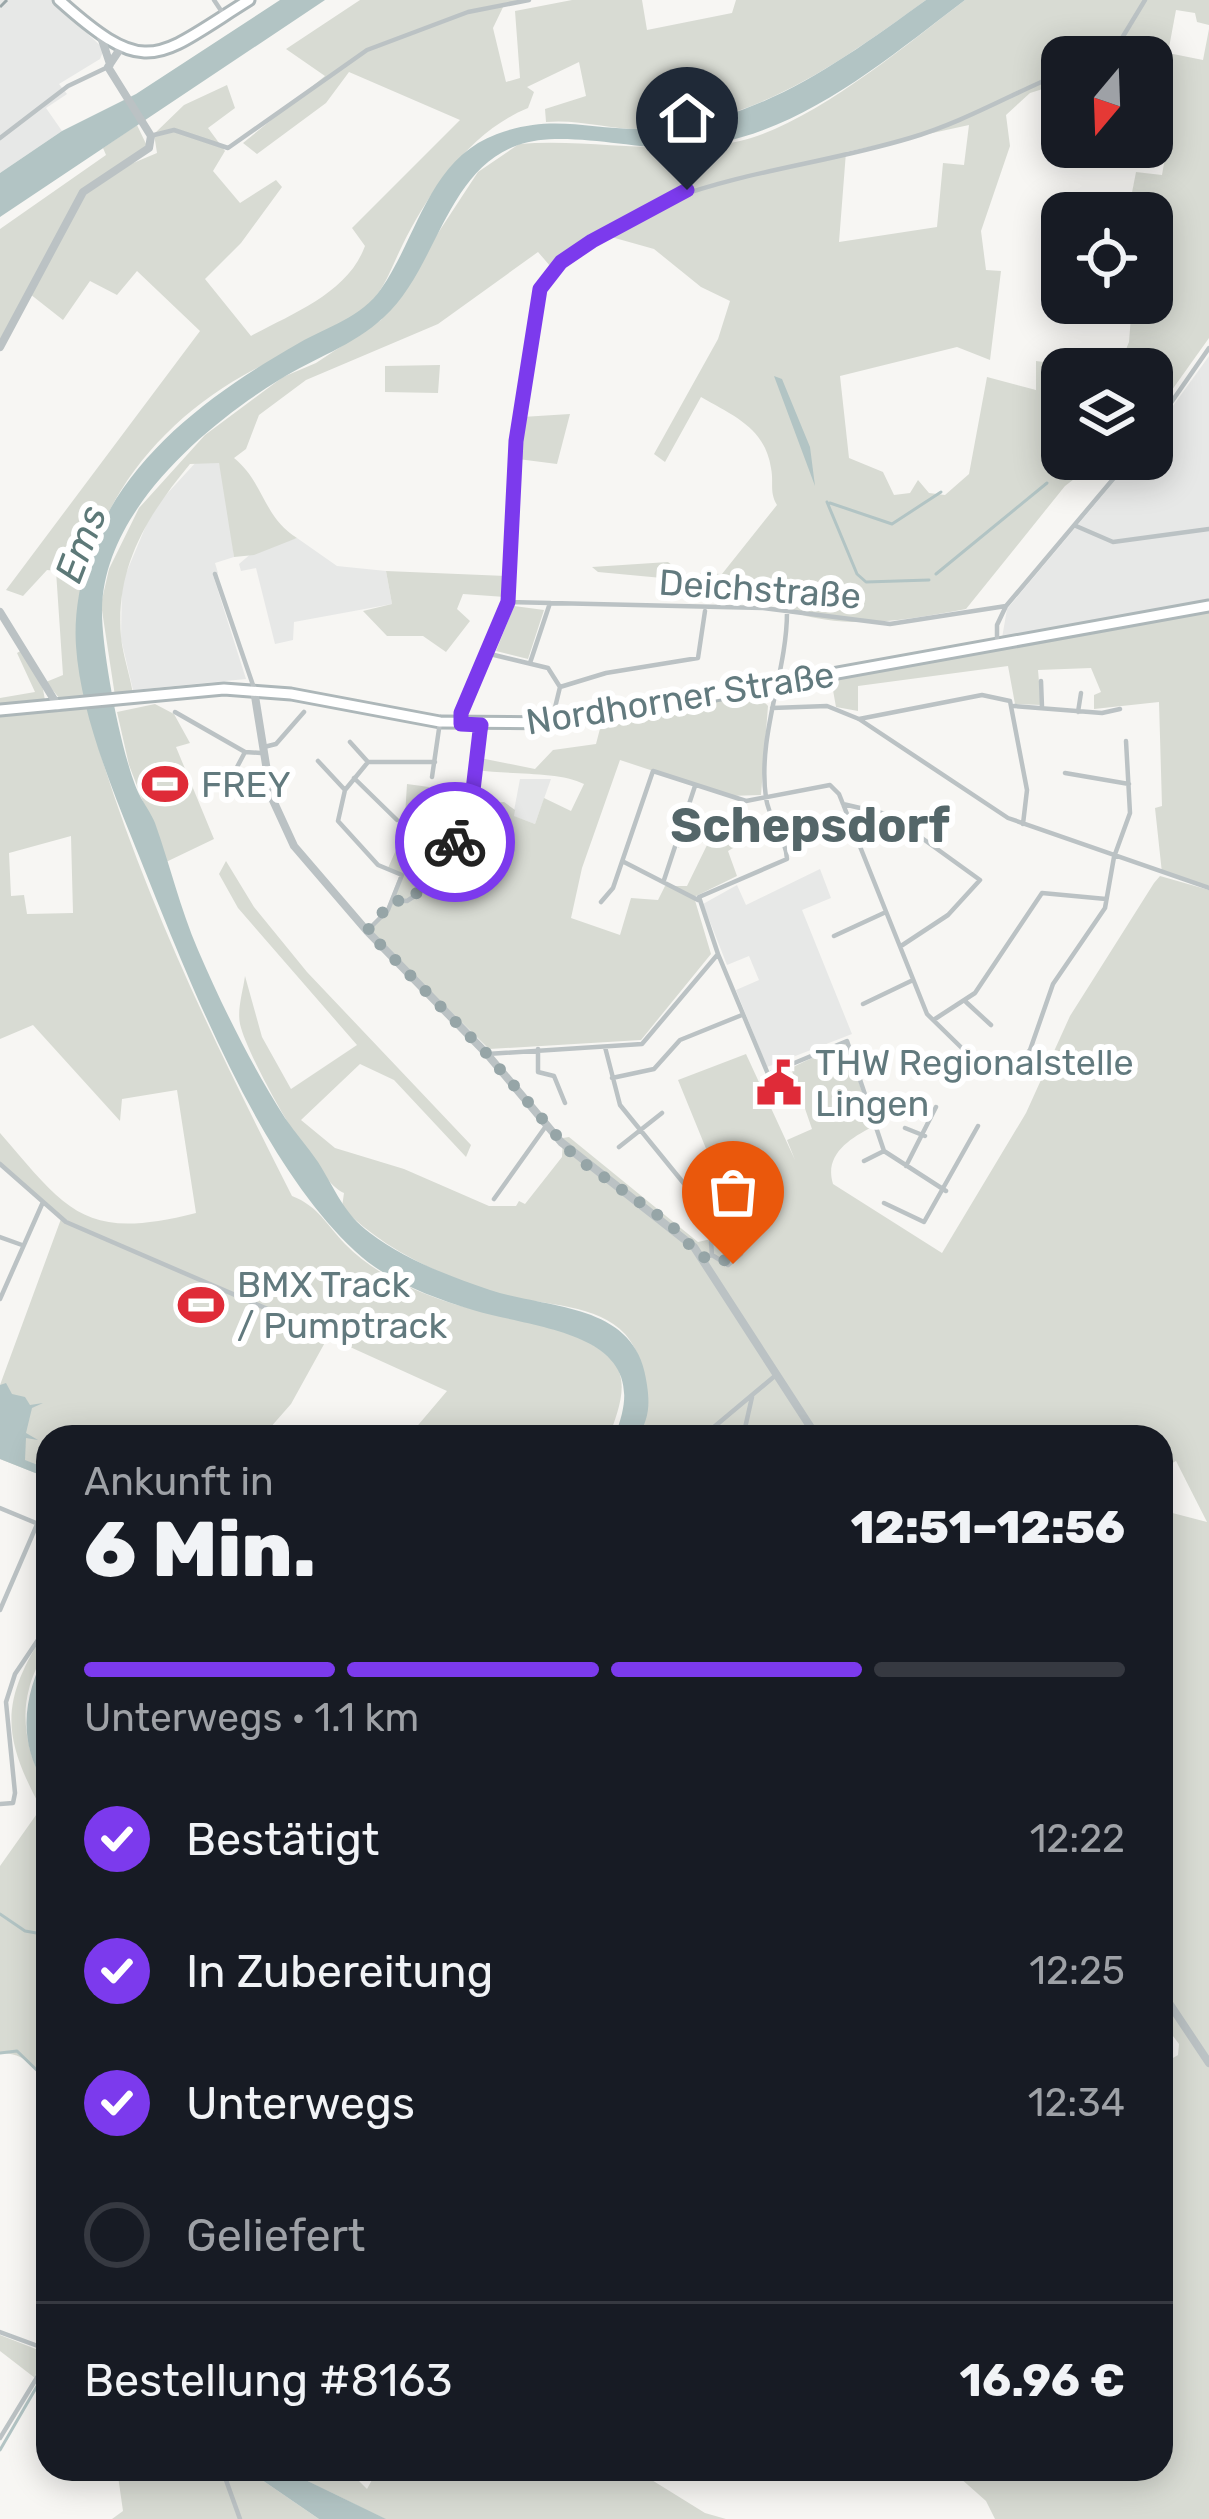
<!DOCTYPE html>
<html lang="de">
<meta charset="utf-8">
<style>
:root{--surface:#171b24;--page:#20242c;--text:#f1f3f6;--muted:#9ea1a6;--line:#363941;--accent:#7c3aed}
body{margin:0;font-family:Rubik,sans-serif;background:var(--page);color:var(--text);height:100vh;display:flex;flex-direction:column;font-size:45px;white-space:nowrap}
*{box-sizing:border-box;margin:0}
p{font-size:39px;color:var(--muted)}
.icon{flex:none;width:66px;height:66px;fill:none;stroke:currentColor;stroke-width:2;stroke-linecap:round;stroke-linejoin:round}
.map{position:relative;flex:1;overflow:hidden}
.panel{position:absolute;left:36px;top:1425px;width:1137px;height:1056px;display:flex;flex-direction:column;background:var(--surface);border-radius:36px;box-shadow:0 6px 30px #0003}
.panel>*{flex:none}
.needle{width:78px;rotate:199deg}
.buttons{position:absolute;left:1041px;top:36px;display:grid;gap:24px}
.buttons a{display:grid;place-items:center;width:132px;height:132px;border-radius:24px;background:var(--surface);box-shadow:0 6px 30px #0003;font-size:60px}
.pin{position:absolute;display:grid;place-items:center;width:102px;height:102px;color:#fff;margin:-123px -51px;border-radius:50% 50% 50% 0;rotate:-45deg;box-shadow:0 0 12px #0007}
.pin .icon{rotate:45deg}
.courier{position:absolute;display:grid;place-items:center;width:120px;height:120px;margin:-60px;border:9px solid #7c3aed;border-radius:50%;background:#fff;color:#222;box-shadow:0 3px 15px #0007}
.overview em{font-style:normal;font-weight:800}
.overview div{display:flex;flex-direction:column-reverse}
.overview{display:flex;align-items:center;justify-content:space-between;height:204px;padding:0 48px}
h1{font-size:78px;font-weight:800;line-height:90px}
.bar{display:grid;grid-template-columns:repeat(4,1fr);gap:18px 12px;align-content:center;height:144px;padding:0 48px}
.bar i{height:15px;border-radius:9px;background:var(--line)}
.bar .current{background:var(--accent)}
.bar p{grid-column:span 4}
.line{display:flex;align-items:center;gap:30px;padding:0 48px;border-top:3px solid var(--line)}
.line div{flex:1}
ol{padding:0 48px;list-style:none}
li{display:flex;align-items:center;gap:36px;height:132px}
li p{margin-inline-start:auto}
li .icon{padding:12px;border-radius:50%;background:var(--accent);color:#fff;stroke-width:4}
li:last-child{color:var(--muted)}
li i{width:66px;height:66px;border:6px solid var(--line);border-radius:50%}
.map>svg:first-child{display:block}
</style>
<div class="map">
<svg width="1209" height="2519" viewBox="0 0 1209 2519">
<rect width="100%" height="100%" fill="#f7f6f3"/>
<path fill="#e7e8e7" d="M 0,0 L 51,0 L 104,49 L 100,59 L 59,84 L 67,94 L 46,108 L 62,131 L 0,173 Z
M 1209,356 L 1209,600 L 1002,638 L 1007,609 L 1133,459 L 1152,459 L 1152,435 Z
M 198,460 L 219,463 L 227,498 L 234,557 L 215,563 L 218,573 L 213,575 L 246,679 L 133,690 L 121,639 L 122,583 L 153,509 Z
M 297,538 L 337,566 L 386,571 L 392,604 L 294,622 L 293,640 L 275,644 L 256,568 L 241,571 L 239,564 L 253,552 Z
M 520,779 L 551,779 L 535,824 L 513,816 Z
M 820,869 L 831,898 L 802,910 L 852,1034 L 767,1067 L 736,990 L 759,980 L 749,956 L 727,965 L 703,904 L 737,885 L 746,905 Z"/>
<path fill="#d8dbd3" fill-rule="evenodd" d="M 360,0 L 523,0 L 505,3 L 493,28 L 506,82 L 520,78 L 515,11 L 572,0 L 642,0 L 647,30 L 732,13 L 736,0 L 926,0 C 839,63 751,127 640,129 C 608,129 578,119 546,122 L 545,109 L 586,96 L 579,62 L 527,87 L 534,92 L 528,108 C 471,131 429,191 402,246 C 392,266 386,286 371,302 C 339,334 283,353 244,375 C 127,441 55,563 87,696 L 60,699 L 46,682 L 63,675 L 56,571 L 47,570 L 23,596 L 6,590 L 200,331 L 137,271 L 117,295 L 90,281 L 63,320 L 30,294 L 0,341 L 0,229 L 106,155 L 103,148 L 137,125 L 147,146 L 126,166 L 157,153 L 154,134 L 184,105 L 227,85 L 235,108 L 208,128 L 225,151 L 213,171 L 240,203 L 276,180 L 282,187 L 241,243 L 205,279 L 251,336 C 293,313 348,293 365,246 L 352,228 L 460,120 L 349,72 L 326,103 L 257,154 L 243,143 L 325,76 L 286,49 Z
M 965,0 L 1209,0 L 1209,25 L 1197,22 L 1195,13 L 1176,10 L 1168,53 L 1203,60 L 1209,29 L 1209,338 L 1152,418 L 1152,369 L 1118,369 L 1129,342 L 1132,303 L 1152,303 L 1152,213 L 1128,213 L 1136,172 L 1162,175 L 1171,123 L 1152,117 L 1152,57 L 1062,57 L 1062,83 L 1030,93 L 1006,115 L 1010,146 L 981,231 L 986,270 L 1001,271 L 990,360 L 957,347 L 840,376 L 849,458 L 883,472 L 894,495 L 910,493 L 918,480 L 929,493 L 945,495 L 969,474 L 987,377 L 1036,390 L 1036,361 L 1099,369 L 1062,369 L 1062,459 L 1100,459 L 1065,486 L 966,609 C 907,620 848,631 789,611 L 790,590 L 598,572 L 592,567 L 668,562 L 682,573 L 722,574 L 777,505 C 769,492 774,483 771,468 C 765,428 734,416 701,397 L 665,462 L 654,454 L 718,339 L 730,301 L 701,287 L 654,249 L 597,233 L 551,267 L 538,252 L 438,324 L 306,380 L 259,415 L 246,449 L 234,458 C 264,482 263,517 297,538 L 254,555 L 234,557 L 219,463 L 190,464 C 147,516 115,567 121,637 C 123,656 130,675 133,694 L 115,696 L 101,604 L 109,569 L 139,508 L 205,435 L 283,377 L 316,363 L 381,320 L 478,172 L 519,144 C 591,138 668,157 740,141 C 812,124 906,45 965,0 ZM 969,125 L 964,165 L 943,163 L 937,227 L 839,242 L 846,152 Z
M 440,365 L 438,393 L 385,392 L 385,366 Z
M 570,414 L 557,464 L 518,459 L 522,417 Z
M 386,571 L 506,576 L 505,597 L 463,594 L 457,609 L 470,621 L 446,652 L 423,636 L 387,636 L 363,611 L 392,604 Z
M 514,606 L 544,610 L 528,659 L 496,651 Z
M 1209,612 L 1209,886 L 1162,873 L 1155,808 L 1162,806 L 1159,702 L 1094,709 L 1094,695 L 1101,692 L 1091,668 L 1038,670 L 1041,705 L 1015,704 L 1008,666 L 858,686 L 858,711 L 836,707 L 831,679 Z
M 22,650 L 43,689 L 46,706 L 87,708 C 134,879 212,1038 292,1196 C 318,1206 326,1224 345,1244 C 370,1270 405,1287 439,1299 C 491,1319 570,1318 611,1359 C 632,1381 617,1413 609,1437 L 408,1437 L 447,1391 L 328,1337 L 291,1404 L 262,1437 L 48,1437 L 48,1478 L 0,1459 L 0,1385 L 61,1219 L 0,1163 L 0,1133 C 69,1213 85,1241 196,1213 L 177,1090 L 122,1099 L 120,1121 L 33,1025 L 0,1039 L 0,698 L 35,692 L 17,653 ZM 71,836 L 73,913 L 27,914 L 24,895 L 11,896 L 9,853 Z
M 757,694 L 768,706 L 761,795 L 729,796 L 620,760 L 582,868 L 571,918 L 620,935 L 631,898 L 658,900 L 665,886 L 687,886 L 708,843 L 694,841 L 678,848 L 689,812 L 736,826 L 745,841 L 728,851 L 737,876 L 694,897 L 711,954 L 641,1040 L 489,1049 L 369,931 L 386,910 L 400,874 L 388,868 L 404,832 L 407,784 L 429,787 L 425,820 L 457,831 L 473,804 L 504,802 L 515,810 L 514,816 L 535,824 L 544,798 L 571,811 L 584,784 C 559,771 508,775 477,770 L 480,758 L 535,769 L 553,750 L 596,744 L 602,721 Z
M 155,704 L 174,714 L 190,743 L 176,747 L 214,839 L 166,862 L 129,765 L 117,712 Z
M 226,861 L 254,907 L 307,972 L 471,1145 L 466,1157 L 394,1080 L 360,1064 L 301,1120 L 335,1148 L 404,1169 L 489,1206 L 516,1206 L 519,1201 L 525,1204 L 562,1157 L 563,1138 L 569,1137 L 698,1242 L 724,1236 L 740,1252 L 745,1244 L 678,1080 L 746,1054 L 795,1160 L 787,1140 L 812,1129 L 791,1068 L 847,1041 L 872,1127 C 849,1139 824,1155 833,1184 L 942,1253 L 1026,1113 L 1070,1016 L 1154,883 L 1160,876 L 1209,890 L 1209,2519 L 995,2519 L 986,2501 L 950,2469 L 1161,2469 L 1161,2065 L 1178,2055 L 1179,2044 L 1161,2020 L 1161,1510 L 1207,1522 L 1176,1461 L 1161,1469 L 1161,1437 L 637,1437 C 655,1410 647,1359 625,1334 C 597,1303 538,1305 503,1295 C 445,1278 383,1250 342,1207 L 344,1193 C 317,1183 247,1056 240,1024 C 237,1009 243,991 245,976 L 262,1037 L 291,1089 L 357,1045 L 238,908 L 219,874 Z
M 48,1627 C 48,1652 35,1665 29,1689 C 20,1721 29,1762 48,1789 L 48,2088 C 35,2067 26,2053 0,2053 L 0,1866 L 41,1808 C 0,1733 1,1699 48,1627 Z
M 0,2335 L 41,2351 L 35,2378 L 0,2351 Z
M 117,2469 L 246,2469 L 319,2519 L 112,2519 L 123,2511 Z
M 283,2469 L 347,2469 L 367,2489 L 378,2469 L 634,2469 L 705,2513 L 726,2519 L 385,2519 Z"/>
<path fill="#b2c4c4" d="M 280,0 L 325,0 L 0,217 L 0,173 L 62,131 L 136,94 Z
M 926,0 L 965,0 C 879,65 787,146 673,148 C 628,148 560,130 518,145 C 445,171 437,269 384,317 C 353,346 314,358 279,380 C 203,427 104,512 102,609 C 101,649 122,759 139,794 C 144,804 151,813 155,823 C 170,865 180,908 198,950 C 222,1006 252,1066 285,1118 C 295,1133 308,1147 318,1162 C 335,1189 344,1214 370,1233 C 404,1259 451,1277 490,1290 C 550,1310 638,1302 647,1385 C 650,1405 649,1420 637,1437 L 614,1437 C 660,1332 540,1330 473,1310 C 431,1297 387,1281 355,1251 C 253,1156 183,964 131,836 C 108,779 80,708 76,646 C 74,618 79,585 88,559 C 120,459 211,393 299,343 C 327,327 362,317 381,289 C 418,236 429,159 497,134 C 552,114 585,129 639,129 C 750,129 840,62 926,0 Z
M 774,376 L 782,379 L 810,447 L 815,486 Z
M 6,1383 L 12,1394 L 25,1397 L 30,1405 L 43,1403 L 32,1408 L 26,1433 L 38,1440 L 26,1438 L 25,1460 L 48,1469 L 48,1478 L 0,1459 L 0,1385 Z
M 48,1649 L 48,1788 C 16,1744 23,1694 48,1649 Z
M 246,2469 L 283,2469 L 386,2519 L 319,2519 Z"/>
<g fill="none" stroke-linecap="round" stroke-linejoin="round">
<path stroke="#b2c4c4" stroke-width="3" d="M 1055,475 L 1077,459
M 827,502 L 857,574 L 866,582 L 929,580
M 830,503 L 892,524 L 941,492
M 936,574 L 1047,483
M 0,1914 L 25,1931 L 48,1935
M 0,2053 L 17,2051 L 48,2081
M 0,2450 L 43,2376"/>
<g stroke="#adb7b9" stroke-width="15">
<path id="secondary" d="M 59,0 C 148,80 156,58 249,0
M 0,710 L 224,689 L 291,694 L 440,722 L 560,723 L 1209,606"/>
</g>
<path stroke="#bbc2c4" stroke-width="4.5" d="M 214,0 L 224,15
M 1102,57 L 1119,43 L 1145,0
M 154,135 L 174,130 L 228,148 L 367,50 L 468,12 L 529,0
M 0,138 L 68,86 L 108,67
M 1152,430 L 1209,348
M 1076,526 L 1113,542 L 1209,529
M 215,574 L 254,688
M 508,602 L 763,608 L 890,624 L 1006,606
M 997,645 L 997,625 L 1006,606 L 1130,459
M 490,654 L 548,668 L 560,687
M 530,663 L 550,603
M 1041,681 L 1042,707
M 1014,706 L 1102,713 L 1120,709
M 772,708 L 827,706 L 859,719 L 1008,818 L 1209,888
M 175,712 L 245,752 L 261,753
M 1078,712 L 1081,693
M 859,719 L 982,695 L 1010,701 L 1027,790 L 1023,824
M 461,722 L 507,607 L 519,405 L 546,276 C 651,175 780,177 910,138 C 964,122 1011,94 1062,73
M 551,724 L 560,687 L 606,673 L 698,658 L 705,611
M 350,742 L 368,762
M 264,747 L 276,744 L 304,712
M 318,761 L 345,790
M 1065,773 L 1129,784
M 217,774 L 236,769 L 245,752
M 432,777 L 440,722
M 354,778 L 397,820
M 843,804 L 890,815 L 980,880 L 948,915 L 901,946
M 624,862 L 698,900
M 664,880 L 695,786
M 393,900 L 407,901 C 465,867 477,785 481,725
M 601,902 L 613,888 L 653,771 L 746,801 L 830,785 L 839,794 L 927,1014 L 971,1057 L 992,1068 L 1013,1067 L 1030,1050 L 1053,984 L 1105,908 L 1114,857 L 1130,813 L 1126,741
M 367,931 L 388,910 L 402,875 L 378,865 L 338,821 L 345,790 L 368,762 L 435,762
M 834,936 L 886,912
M 718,954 L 768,1074 L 847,1041 L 884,1151 L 946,1191
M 966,1002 L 991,1025
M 863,1004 L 911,981
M 935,1019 L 975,993 L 1042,893 L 1106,899
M 605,1047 L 620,1105 L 690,1191
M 538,1049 L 538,1072 L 554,1076 L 565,1103
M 487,1054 L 642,1044 L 718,954 L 699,897 L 787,859 C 786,838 769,820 766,798 C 757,735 787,673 787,612
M 612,1078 L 654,1069 L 680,1040 L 742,1015
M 905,1128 L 925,1136
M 619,1147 L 662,1113
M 864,1161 L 884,1151
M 0,1164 L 66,1222 L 279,1314
M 906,1166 L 936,1107
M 494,1199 L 546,1126
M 884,1203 L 924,1222 L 978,1126
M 0,1237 L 22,1245
M 702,1258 L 712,1255 L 728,1265 L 741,1254 L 725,1236 L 711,1242 L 712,1255
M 0,1299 L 43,1202
M 702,1437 L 776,1375
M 743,1437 L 752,1397
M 0,1508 L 48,1528
M 0,1610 L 48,1499
M 0,1804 L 13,1803 L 15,1793 L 6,1702 L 15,1674 L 48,1625
M 0,2332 L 46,2349 L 41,2371 L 0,2438
M 222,2469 L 240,2519"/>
<path stroke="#bbc2c4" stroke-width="8" d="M 101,37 L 110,64
M 0,347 L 83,192 L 149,148 L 151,136 L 108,67 L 120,49
M 0,612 L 58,706
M 254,690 L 271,796 L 294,846 L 367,931 L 487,1054 L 561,1142 L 694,1247 L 817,1437
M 1161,1991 L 1209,2063"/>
<use href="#secondary" stroke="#fff" stroke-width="9"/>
<path stroke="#9ba7a9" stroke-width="3" stroke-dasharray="18 9" stroke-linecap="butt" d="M 0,7 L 7,0"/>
</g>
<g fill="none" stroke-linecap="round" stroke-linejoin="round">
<path stroke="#96a5a7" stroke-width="12" stroke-dasharray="0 21.6" d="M 455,842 L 434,877 L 407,902 L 393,900 L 367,931 L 487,1054 L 574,1156 L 669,1223 L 702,1258 L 712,1255 L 733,1264"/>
<path stroke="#7c3aed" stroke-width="15" d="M 455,842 L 471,807 L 480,731 L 481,725 L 461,724 L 461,713 L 508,602 L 516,441 L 540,289 L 561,262 L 592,241 L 687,190"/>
</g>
<defs>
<g id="stadium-bare" transform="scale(3.6)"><path d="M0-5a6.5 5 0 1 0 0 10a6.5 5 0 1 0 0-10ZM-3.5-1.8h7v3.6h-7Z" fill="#df2b38" stroke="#fff" stroke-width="2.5" paint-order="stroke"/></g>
<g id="civic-bare" transform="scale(3.6)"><path d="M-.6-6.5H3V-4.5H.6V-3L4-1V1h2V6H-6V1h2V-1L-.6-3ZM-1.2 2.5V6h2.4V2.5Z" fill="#df2b38" stroke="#fff" stroke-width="2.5" paint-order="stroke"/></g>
</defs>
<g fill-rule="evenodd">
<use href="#stadium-bare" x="165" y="784"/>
<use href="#civic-bare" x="779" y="1083"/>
<use href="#stadium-bare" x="201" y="1305"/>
</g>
<g text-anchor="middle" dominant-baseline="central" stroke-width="12" stroke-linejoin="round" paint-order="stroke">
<g font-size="36" fill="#627a7e" stroke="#fff">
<text transform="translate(760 589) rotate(4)">Deichstraße</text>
<text transform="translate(680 698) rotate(-9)">Nordhorner Straße</text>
</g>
<g font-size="36" fill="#627a7e" stroke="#fff" text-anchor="start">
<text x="201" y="784">FREY</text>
<text x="815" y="1062">THW Regionalstelle<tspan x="815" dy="41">Lingen</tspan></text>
<text x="237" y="1284">BMX Track<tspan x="237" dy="41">/ Pumptrack</tspan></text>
</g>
<g font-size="39" font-style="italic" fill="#5d7978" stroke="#fff">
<text transform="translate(81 544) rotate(-69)">Ems</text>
</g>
<g font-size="48" font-weight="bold" fill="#546669" stroke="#fff">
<text x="810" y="825">Schepsdorf</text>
</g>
</g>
</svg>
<div class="buttons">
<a><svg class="needle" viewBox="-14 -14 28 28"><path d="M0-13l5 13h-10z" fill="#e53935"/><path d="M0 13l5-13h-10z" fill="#9ea1a6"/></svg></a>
<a><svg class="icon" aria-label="locate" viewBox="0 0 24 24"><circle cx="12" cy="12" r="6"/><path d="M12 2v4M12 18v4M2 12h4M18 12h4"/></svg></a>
<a><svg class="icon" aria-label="layers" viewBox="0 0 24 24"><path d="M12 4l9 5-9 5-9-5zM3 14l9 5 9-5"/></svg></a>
</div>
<div class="pin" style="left:733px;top:1264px;background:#ea580c"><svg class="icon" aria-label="bag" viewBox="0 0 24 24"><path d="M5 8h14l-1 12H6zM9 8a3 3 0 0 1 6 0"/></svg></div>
<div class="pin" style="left:687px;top:190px;background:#1f2937"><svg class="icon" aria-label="home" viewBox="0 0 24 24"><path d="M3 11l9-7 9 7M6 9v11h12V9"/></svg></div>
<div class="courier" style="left:455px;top:842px"><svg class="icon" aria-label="bike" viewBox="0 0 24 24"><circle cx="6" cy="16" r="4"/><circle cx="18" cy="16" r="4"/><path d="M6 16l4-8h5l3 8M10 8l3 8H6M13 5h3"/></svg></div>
<section class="panel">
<div class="overview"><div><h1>6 Min.</h1><p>Ankunft in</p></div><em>12:51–12:56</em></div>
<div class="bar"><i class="current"></i><i class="current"></i><i class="current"></i><i></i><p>Unterwegs · 1.1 km</p></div>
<ol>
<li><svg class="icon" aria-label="check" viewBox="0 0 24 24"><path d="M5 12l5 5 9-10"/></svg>Bestätigt<p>12:22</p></li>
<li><svg class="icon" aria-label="check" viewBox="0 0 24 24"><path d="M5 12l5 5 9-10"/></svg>In Zubereitung<p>12:25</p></li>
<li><svg class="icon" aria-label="check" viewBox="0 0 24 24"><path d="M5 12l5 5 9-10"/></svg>Unterwegs<p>12:34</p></li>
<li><i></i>Geliefert</li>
</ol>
<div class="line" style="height:156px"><div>Bestellung #8163</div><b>16.96 €</b></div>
</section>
</div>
